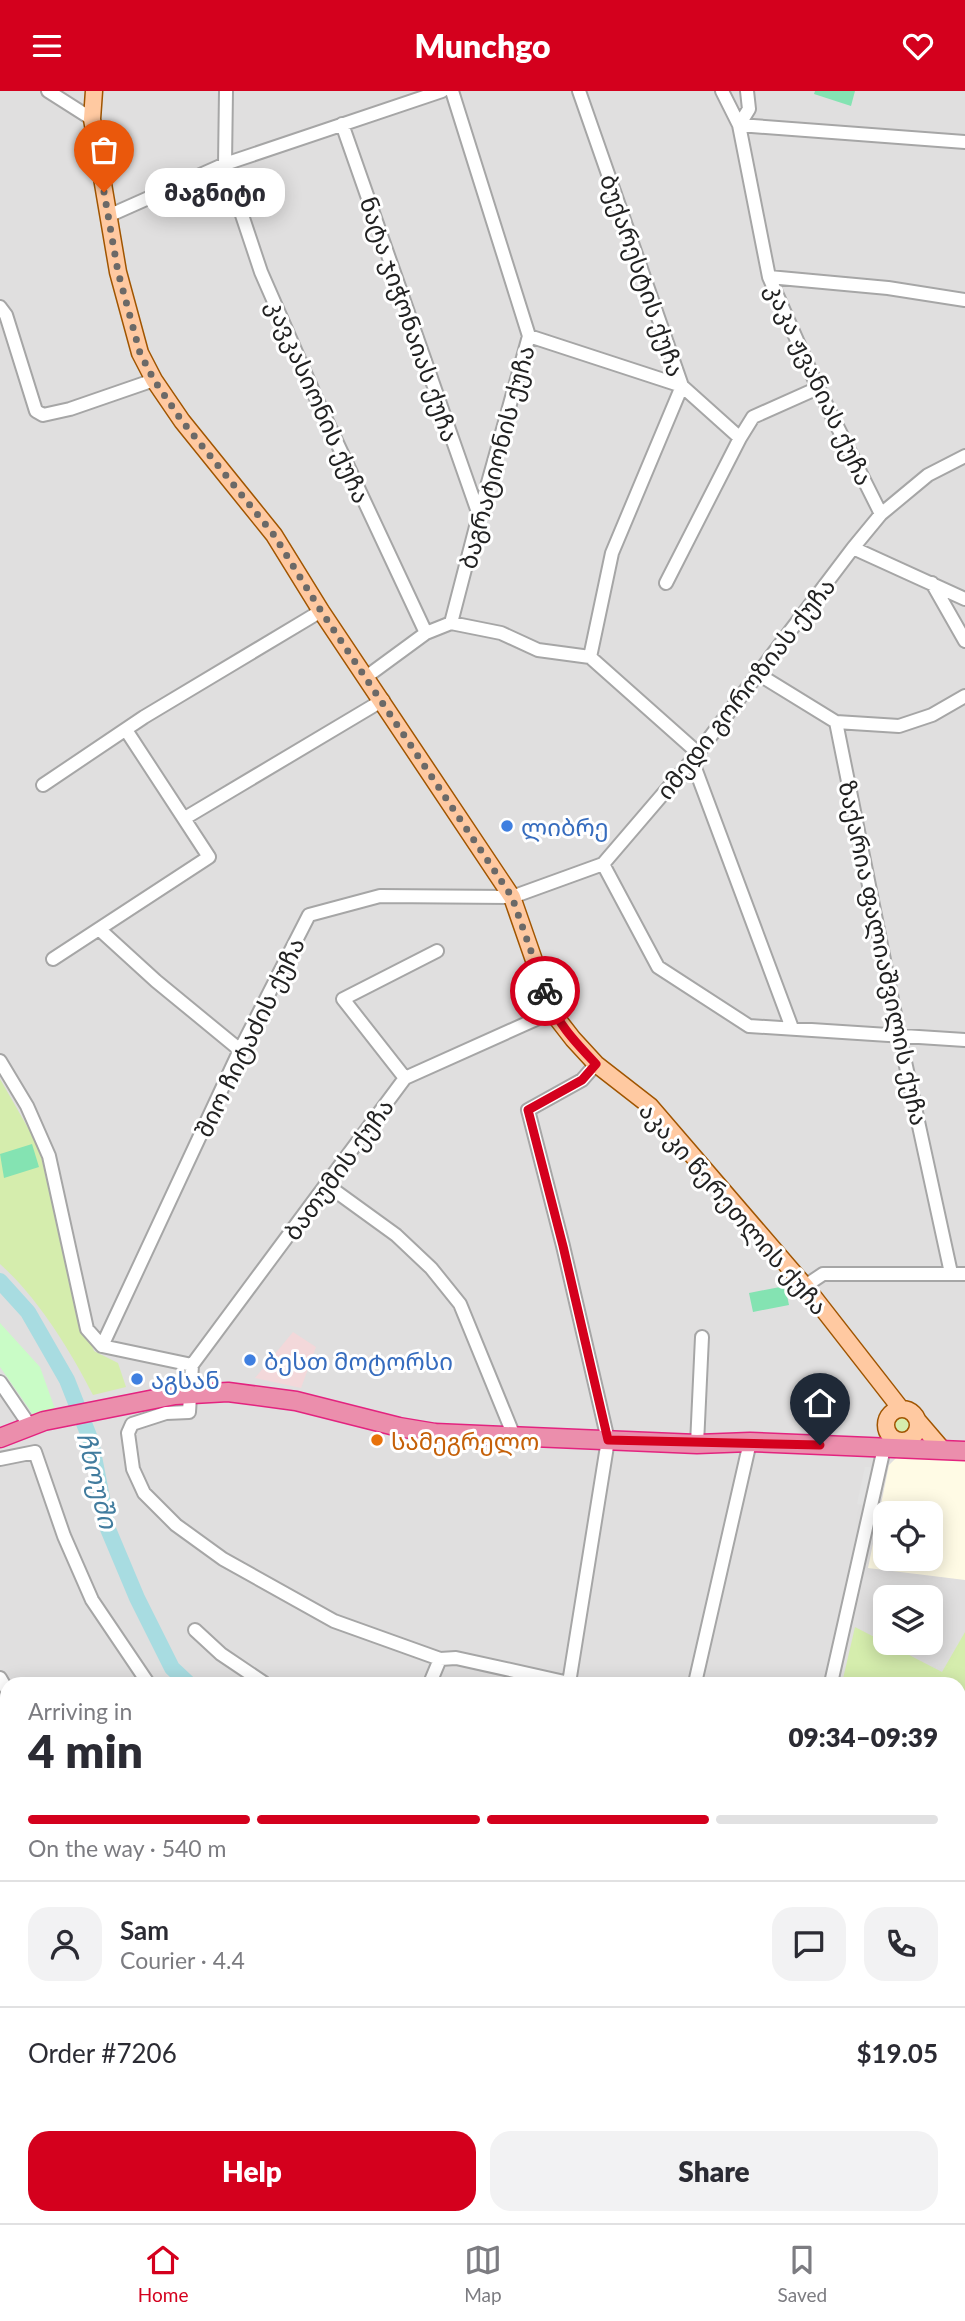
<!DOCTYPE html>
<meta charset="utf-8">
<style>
:root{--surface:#fff;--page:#f2f2f3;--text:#2b2b33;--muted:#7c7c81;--line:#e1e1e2;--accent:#d4001d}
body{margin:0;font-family:Lato,"Noto Sans Georgian",sans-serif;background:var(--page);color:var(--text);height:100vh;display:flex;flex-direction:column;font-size:26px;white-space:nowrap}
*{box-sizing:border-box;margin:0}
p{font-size:23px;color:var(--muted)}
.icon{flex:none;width:38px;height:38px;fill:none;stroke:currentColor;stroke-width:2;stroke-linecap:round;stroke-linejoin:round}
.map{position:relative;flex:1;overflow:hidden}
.details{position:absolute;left:0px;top:1586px;width:966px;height:548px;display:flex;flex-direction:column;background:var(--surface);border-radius:21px 21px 0 0;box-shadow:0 4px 18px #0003}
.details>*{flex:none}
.buttons{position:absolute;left:873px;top:1410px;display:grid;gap:14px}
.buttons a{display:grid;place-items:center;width:70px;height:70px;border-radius:14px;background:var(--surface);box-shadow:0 4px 18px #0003;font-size:35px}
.pin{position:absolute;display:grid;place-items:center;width:60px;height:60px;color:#fff;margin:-72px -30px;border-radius:50% 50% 50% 0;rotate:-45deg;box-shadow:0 0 7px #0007}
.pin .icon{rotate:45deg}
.courier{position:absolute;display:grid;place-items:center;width:70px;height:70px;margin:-35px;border:5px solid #d4001d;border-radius:50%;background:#fff;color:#222;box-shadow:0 2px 9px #0007}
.bubble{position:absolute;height:49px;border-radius:21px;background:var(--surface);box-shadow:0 4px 18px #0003;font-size:23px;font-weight:800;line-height:49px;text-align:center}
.overview em{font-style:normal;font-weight:800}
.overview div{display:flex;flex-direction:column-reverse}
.overview{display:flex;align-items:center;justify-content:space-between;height:119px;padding:0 28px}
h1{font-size:46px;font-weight:800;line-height:52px}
.bar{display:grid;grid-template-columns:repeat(4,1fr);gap:10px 7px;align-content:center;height:84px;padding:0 28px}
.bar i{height:9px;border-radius:5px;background:var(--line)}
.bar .active{background:var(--accent)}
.bar p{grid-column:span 4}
.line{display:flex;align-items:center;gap:18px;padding:0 28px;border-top:2px solid var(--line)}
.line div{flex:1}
.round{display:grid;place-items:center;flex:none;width:74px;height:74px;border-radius:21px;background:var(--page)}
.action{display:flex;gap:14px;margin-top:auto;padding:14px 28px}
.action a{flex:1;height:80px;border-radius:21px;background:var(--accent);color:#fff;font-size:28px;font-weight:800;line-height:80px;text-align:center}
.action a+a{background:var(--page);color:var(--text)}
header{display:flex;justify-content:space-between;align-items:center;height:91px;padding:0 28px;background:var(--accent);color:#fff;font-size:32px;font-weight:800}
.menu{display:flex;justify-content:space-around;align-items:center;height:98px;border-top:2px solid var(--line);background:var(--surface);font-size:19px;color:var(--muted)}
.menu a{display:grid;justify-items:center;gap:4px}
.menu .active{color:var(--accent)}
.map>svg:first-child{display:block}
</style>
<header><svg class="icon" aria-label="menu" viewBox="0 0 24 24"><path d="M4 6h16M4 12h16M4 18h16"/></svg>Munchgo<svg class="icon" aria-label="heart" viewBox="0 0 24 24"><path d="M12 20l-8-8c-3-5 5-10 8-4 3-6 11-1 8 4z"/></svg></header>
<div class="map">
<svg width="965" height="2132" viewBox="0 0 965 2132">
<rect width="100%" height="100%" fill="#f2eee8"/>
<path fill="#e0dfdf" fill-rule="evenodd" d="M 0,0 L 965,0 L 965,2132 L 0,2132 ZM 886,1423 L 931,1423 L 931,1468 L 886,1468 ZM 886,1507 L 931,1507 L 931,1552 L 886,1552 ZM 7,1592 L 959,1592 L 959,2126 L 7,2126 Z"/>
<path fill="#f3d8da" d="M 293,1241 L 316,1256 L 301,1297 L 255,1287 Z"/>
<path fill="#fffbe5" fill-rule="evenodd" d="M 899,1364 L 965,1368 L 965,1489 L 868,1477 L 889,1374 ZM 886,1423 L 931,1423 L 931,1468 L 886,1468 Z"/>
<path fill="#d5edad" d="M 0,988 L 39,1056 L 71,1197 L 94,1260 L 118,1272 L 126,1296 L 93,1304 C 70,1259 38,1207 0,1173 Z
M895 1333a8 8 0 1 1 16 0a8 8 0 1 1-16 0Z
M 855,1536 L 942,1581 L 965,1541 L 965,2049 L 959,2046 L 959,1592 L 842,1592 Z"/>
<path fill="#c9fcc6" d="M 0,1232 L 40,1276 L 55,1318 L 34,1325 L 0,1276 Z
M 959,2051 L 965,2054 L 965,2132 L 714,2132 L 716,2126 L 959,2126 Z"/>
<path fill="#84e3b2" d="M 815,0 L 855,0 L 851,15 L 814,3 Z
M 32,1053 L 39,1076 L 4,1087 L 0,1063 Z
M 785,1195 L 789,1214 L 753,1221 L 749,1202 Z"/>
<path fill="#e2e2e2" d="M 865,1376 L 871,1376 L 863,1414 L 857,1413 Z"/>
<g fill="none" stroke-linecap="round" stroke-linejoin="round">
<path stroke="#a8dce1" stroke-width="16" d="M 0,1190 L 28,1221 L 67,1289 L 91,1350 L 108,1438 L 137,1507 L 172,1577 L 188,1592
M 447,2126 L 448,2132"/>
<g stroke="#a6a6a6" stroke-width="16">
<path id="minor" d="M 48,0 L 92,28
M 226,0 L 225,73 L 261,181 L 316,307 L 426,542
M 579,0 L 682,295 L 612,462 L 590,566
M 722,0 L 739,34 L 769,186 L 818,297 L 881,423
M 747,0 L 749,18 L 739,34 L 965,51
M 342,33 L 479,424
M 108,125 L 225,73 L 442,0
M 769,186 L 888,197 L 965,209
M 0,216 L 6,224 L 36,320 L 43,324 L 70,318 L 154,289
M 529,245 L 682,295 L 740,347
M 853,457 L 965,508
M 666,492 L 740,347 L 753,326 L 818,297
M 932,492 L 965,550
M 451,532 L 479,424 L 529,245 L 452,0
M 758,583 L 836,631 L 899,943 L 951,1182
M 366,586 L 426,542 L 451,532 L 501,542 L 538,559 L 590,566 L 698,662
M 836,631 L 899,635 L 932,624 L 965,605
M 692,669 L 792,937
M 43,694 L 144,626 L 321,520
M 185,727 L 383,609
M 603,773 L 658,876 L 749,935 L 965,949
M 99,838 L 156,890 L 240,959
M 53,868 L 209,766 L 126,639
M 552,921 L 405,987 L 192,1274 L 189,1321 L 166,1322 L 132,1333 L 128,1342 L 133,1378 L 144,1402 L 176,1434 L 223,1468 L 334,1530 L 440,1568 L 456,1567 L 569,1592 L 608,1349 L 563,1155 L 528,1019 L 582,989 L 596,973
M 0,970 L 27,1015 L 49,1065 L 87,1238 L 102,1255 L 192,1274
M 405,987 L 343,908 L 437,860
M 327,1094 L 396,1144 L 431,1177 L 460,1213 L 514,1345
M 805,1195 L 823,1183 L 965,1183
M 102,1255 L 240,959 L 309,824 L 380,805 L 512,806 L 603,773 L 698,662 L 853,457 L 881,423 L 928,384 L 965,365
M 0,1291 L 30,1335
M 697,1353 L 702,1246
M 0,1368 L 35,1361 L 64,1445 L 92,1509 L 148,1592
M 195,1539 L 221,1563 L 264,1592
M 0,1587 L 7,1599
M 430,1592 L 440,1568
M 695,1592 L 750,1351
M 831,1592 L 884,1357
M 0,1641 L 7,1639
M 0,1781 L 7,1781
M 0,1957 L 7,1958
M 0,2047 L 7,2071
M 23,2126 L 24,2132
M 599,2126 L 606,2132
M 178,2132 L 179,2126
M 407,2132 L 407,2126
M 490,2132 L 490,2126
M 706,2132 L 707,2126"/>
</g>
<g stroke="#a05500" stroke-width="19">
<path id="major" d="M 94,0 L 92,28 L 118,181 L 140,262 L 154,289 L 182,330 L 274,444 L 321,520 L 512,806 L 552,921 L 573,948 L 596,973 L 650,1015 L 805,1195 L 901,1318
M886 1334a16 16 0 1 1 32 0a16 16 0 1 1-32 0Z
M 918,1330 L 942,1358"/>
</g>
<g stroke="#e3237f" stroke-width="21">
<path id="highway" d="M 0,1347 L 44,1330 L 175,1304 L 228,1301 L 296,1310 L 399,1336 L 435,1342 L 697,1353 L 750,1351 L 965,1360"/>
</g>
<use href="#minor" stroke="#fff" stroke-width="12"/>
<use href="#major" stroke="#ffc9a1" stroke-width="16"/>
<use href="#highway" stroke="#eb8eac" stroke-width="18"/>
</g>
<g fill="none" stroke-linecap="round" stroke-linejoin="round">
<path stroke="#6b6967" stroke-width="7" stroke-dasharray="0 12.6" d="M 104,101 L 118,181 L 140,262 L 154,289 L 182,330 L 274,444 L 321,520 L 512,806 L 545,900"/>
<path stroke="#d4001d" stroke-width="9" d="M 545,900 C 555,930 575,951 596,973 L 582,989 L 528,1019 L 563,1155 L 608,1349 L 820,1354"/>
</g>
<g fill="#3f7fe0" stroke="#fff" stroke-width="2.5">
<circle cx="507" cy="735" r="7"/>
<circle cx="250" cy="1269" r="7"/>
<circle cx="137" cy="1288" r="7"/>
</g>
<circle fill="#e8710a" stroke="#fff" stroke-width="2.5" cx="377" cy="1349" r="7"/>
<g text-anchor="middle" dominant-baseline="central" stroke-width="6" stroke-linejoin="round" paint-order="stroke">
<g font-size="24" fill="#222" stroke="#fff">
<text transform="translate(643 184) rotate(71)">ბუქარესტის ქუჩა</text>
<text transform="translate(410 228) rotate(71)">ნატა ჯიჭონაიას ქუჩა</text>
<text transform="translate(820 293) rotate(65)">კაკა ჟვანიას ქუჩა</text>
<text transform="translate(319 310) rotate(66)">კავკასიონის ქუჩა</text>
<text transform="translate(496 366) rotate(-75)">ბაგრატიონის ქუჩა</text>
<text transform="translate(745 597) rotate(-52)">იმედი გოროზიას ქუჩა</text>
<text transform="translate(884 862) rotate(78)">ზაქარია ფალიაშვილის ქუჩა</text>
<text transform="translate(249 946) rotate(-64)">შიო ჩიტაძის ქუჩა</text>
<text transform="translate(338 1078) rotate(-54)">ბათუმის ქუჩა</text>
<text transform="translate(734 1117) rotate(49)">აკაკი წერეთლის ქუჩა</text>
</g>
<g font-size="24" fill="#366cbe" stroke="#fff" text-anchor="start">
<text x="521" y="735">ლიბრე</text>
<text x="264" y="1269">ბესთ მოტორსი</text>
<text x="151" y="1288">აგსან</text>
</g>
<g font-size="24" fill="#c56008" stroke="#fff" text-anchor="start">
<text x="391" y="1349">სამეგრელო</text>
</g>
<g font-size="26" font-style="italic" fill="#417c9e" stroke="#fff">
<text transform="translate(98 1389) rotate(76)">ჩხოუში</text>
</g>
</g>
</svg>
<div class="buttons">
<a><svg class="icon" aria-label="locate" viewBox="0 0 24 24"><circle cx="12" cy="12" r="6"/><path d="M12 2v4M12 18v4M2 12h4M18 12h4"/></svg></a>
<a><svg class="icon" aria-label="layers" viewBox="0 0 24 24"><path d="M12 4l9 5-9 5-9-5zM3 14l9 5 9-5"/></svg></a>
</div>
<div class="pin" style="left:104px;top:101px;background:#ea580c"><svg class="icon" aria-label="bag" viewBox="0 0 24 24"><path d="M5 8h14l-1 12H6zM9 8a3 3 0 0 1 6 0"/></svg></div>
<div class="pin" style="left:820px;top:1354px;background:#1f2937"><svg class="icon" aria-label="home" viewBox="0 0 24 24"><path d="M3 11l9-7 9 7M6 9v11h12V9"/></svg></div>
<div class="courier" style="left:545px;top:900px"><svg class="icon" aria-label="bike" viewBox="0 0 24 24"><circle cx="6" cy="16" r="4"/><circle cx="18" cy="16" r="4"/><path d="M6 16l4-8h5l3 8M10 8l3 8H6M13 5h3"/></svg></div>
<div class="bubble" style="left:145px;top:77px;width:140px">მაგნიტი</div>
<section class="details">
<div class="overview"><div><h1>4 min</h1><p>Arriving in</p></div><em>09:34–09:39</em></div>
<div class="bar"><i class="active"></i><i class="active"></i><i class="active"></i><i></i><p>On the way · 540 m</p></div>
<div class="line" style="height:126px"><a class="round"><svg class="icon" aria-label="person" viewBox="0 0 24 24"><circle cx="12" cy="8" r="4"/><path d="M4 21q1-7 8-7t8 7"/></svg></a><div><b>Sam</b><p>Courier · 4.4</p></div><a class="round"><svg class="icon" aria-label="chat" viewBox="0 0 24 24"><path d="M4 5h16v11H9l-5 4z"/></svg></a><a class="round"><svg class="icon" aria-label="phone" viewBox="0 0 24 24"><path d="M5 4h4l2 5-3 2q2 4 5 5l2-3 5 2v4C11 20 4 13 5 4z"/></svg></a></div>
<div class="line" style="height:91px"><div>Order #7206</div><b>$19.05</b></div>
<div class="action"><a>Help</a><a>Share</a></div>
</section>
</div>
<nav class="menu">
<a class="active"><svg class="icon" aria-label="home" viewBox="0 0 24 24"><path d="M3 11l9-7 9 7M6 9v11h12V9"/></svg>Home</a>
<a><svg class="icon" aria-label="map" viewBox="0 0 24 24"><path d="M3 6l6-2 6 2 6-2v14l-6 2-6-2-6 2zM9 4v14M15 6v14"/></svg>Map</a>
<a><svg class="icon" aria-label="saved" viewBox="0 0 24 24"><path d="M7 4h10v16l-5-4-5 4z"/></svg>Saved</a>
</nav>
